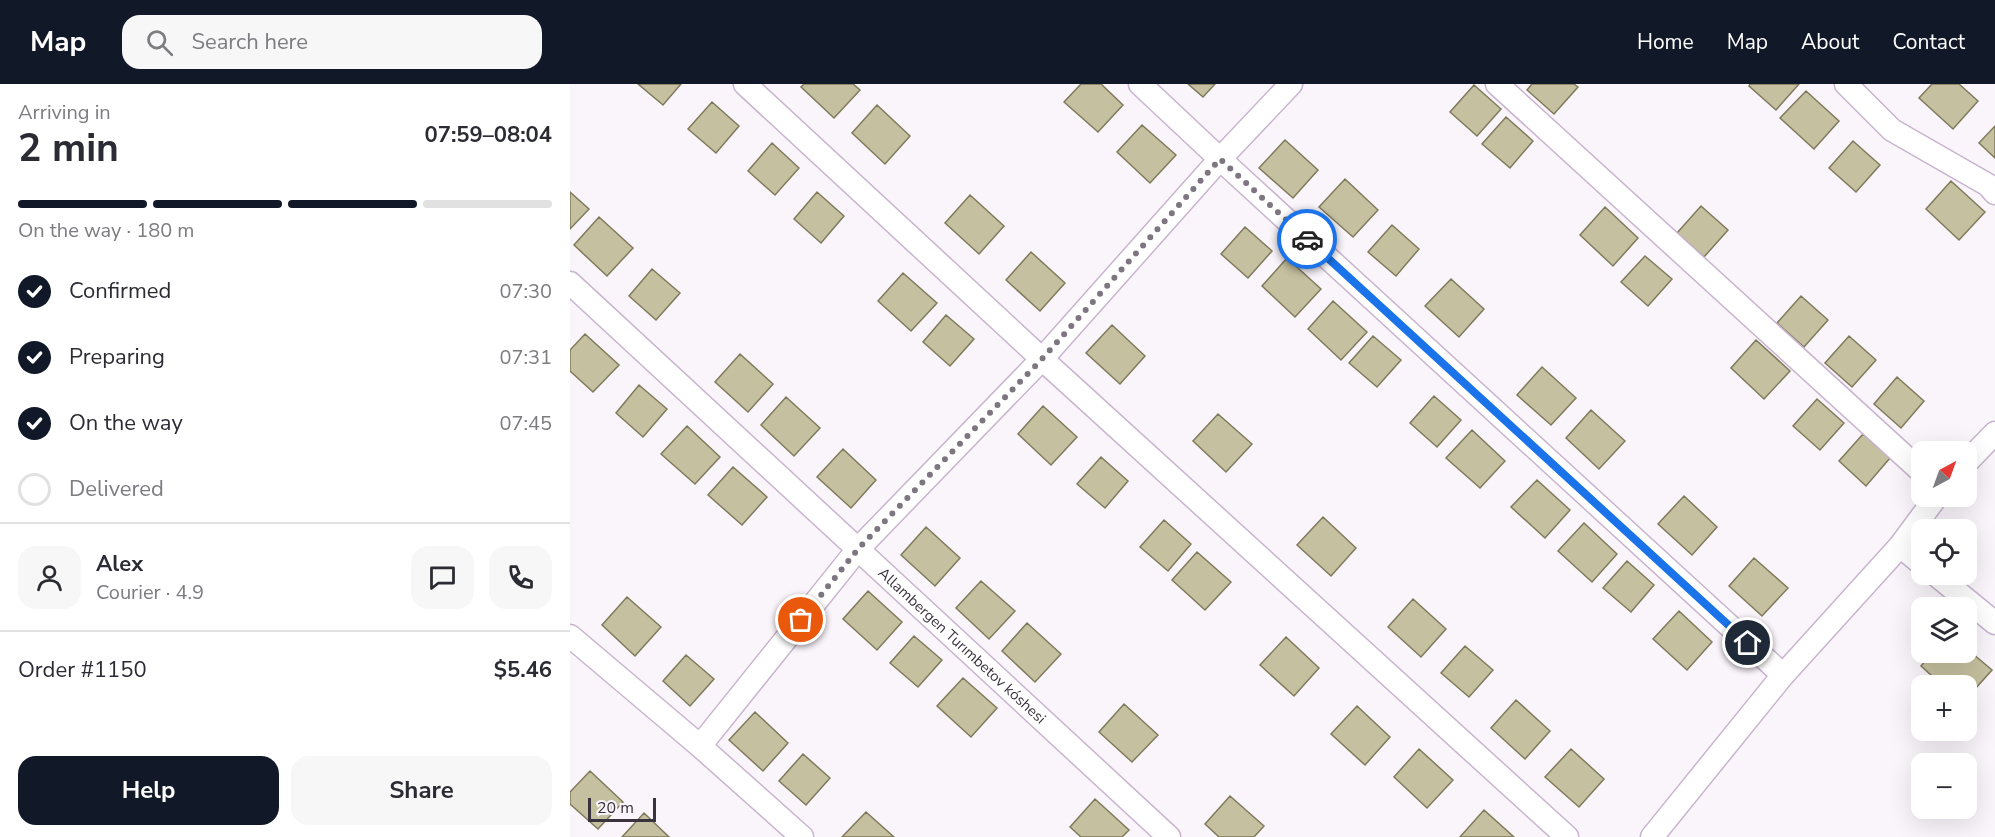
<!DOCTYPE html>
<meta charset="utf-8">
<style>
:root{--surface:#fff;--page:#f7f7f7;--text:#2b2b33;--muted:#7c7c81;--line:#e1e1e2;--accent:#111827}
body{margin:0;font-family:"Nunito Sans",sans-serif;background:var(--page);color:var(--text);height:100vh;display:flex;flex-direction:column;font-size:22px;white-space:nowrap}
*{box-sizing:border-box;margin:0}
p{font-size:20px;color:var(--muted)}
.icon{flex:none;width:33px;height:33px;fill:none;stroke:currentColor;stroke-width:2;stroke-linecap:round;stroke-linejoin:round}
.map{position:relative;flex:1;overflow:hidden}
.details{display:flex;flex-direction:column;background:var(--surface);width:570px}
.details>*{flex:none}
.needle{width:39px;rotate:41deg}
.fabs{position:absolute;left:1341px;top:357px;display:grid;gap:12px}
.fabs a{display:grid;place-items:center;width:66px;height:66px;border-radius:12px;background:var(--surface);box-shadow:0 6px 24px #0002;font-size:30px}
.scale{position:absolute;left:18px;bottom:15px;width:68px;box-sizing:border-box;padding-left:6px;border:3px solid #3a323d;border-top:0;font-size:16px;line-height:21px;white-space:nowrap;color:#3a323d;-webkit-text-stroke:4px #faf5fb;paint-order:stroke}
.pin{position:absolute;display:grid;place-items:center;width:51px;height:51px;color:#fff;margin:-26px;border:3px solid #fff;border-radius:50%;box-shadow:0 2px 6px #0007}
.courier{position:absolute;display:grid;place-items:center;width:60px;height:60px;margin:-30px;border:4px solid #1a73e8;border-radius:50%;background:#fff;color:#222;box-shadow:0 2px 8px #0007}
.summary em{font-style:normal;font-weight:700}
.summary div{display:flex;flex-direction:column-reverse}
.summary{display:flex;align-items:center;justify-content:space-between;height:102px;padding:0 18px}
h1{font-size:39px;font-weight:700;line-height:45px}
.bar{display:grid;grid-template-columns:repeat(4,1fr);gap:9px 6px;align-content:center;height:72px;padding:0 18px}
.bar i{height:8px;border-radius:4px;background:var(--line)}
.bar .current{background:var(--accent)}
.bar p{grid-column:span 4}
.line{display:flex;align-items:center;gap:15px;padding:0 18px;border-top:2px solid var(--line)}
.line div{flex:1}
.round{display:grid;place-items:center;flex:none;width:63px;height:63px;border-radius:18px;background:var(--page)}
ol{padding:0 18px;list-style:none}
li{display:flex;align-items:center;gap:18px;height:66px}
li p{margin-inline-start:auto}
li .icon{padding:6px;border-radius:50%;background:var(--accent);color:#fff;stroke-width:4}
li:last-child{color:var(--muted)}
li i{width:33px;height:33px;border:3px solid var(--line);border-radius:50%}
.action{display:flex;gap:12px;margin-top:auto;padding:12px 18px}
.action a{flex:1;height:69px;border-radius:18px;background:var(--accent);color:#fff;font-size:24px;font-weight:700;line-height:69px;text-align:center}
.action a+a{background:var(--page);color:var(--text)}
header{display:flex;align-items:center;gap:36px;box-sizing:border-box;height:84px;padding:0 30px;background:var(--accent);color:#fff}
header strong{font-size:28px}
nav{display:flex;gap:33px;margin-inline-start:auto;font-size:21px}
.search{width:420px;height:54px;background:var(--page);display:flex;align-items:center;gap:15px;box-sizing:border-box;padding:0 21px;border-radius:18px;color:var(--muted);font-size:22px}
main{display:flex;flex:1;min-height:0}
.map>svg:first-child{display:block}
</style>
<header>
<strong>Map</strong>
<div class="search"><svg class="icon" aria-label="search" viewBox="0 0 24 24"><circle cx="10" cy="10" r="6"/><path d="M15 15l6 6"/></svg>Search here</div>
<nav><a>Home</a><a>Map</a><a>About</a><a>Contact</a></nav>
</header>
<main>
<section class="details">
<div class="summary"><div><h1>2 min</h1><p>Arriving in</p></div><em>07:59–08:04</em></div>
<div class="bar"><i class="current"></i><i class="current"></i><i class="current"></i><i></i><p>On the way · 180 m</p></div>
<ol>
<li><svg class="icon" aria-label="check" viewBox="0 0 24 24"><path d="M5 12l5 5 9-10"/></svg>Confirmed<p>07:30</p></li>
<li><svg class="icon" aria-label="check" viewBox="0 0 24 24"><path d="M5 12l5 5 9-10"/></svg>Preparing<p>07:31</p></li>
<li><svg class="icon" aria-label="check" viewBox="0 0 24 24"><path d="M5 12l5 5 9-10"/></svg>On the way<p>07:45</p></li>
<li><i></i>Delivered</li>
</ol>
<div class="line" style="height:108px"><a class="round"><svg class="icon" aria-label="person" viewBox="0 0 24 24"><circle cx="12" cy="8" r="4"/><path d="M4 21q1-7 8-7t8 7"/></svg></a><div><b>Alex</b><p>Courier · 4.9</p></div><a class="round"><svg class="icon" aria-label="chat" viewBox="0 0 24 24"><path d="M4 5h16v11H9l-5 4z"/></svg></a><a class="round"><svg class="icon" aria-label="phone" viewBox="0 0 24 24"><path d="M5 4h4l2 5-3 2q2 4 5 5l2-3 5 2v4C11 20 4 13 5 4z"/></svg></a></div>
<div class="line" style="height:78px"><div>Order #1150</div><b>$5.46</b></div>
<div class="action"><a>Help</a><a>Share</a></div>
</section>
<div class="map">
<svg width="1425" height="753" viewBox="0 0 1425 753">
<rect width="100%" height="100%" fill="#faf5fb"/>
<path fill="#c5c09f" stroke="#807a5c" stroke-width="1.5" d="M 68,0 L 111,0 L 93,21 Z
M 234,0 L 283,0 L 290,6 L 264,34 L 231,3 Z
M 511,0 L 531,0 L 553,21 L 528,48 L 494,18 Z
M 618,0 L 645,0 L 633,13 Z
M 962,0 L 1004,0 L 1008,3 L 984,30 L 957,6 Z
M 1180,0 L 1229,0 L 1206,26 L 1179,2 Z
M 1362,0 L 1389,0 L 1408,17 L 1383,45 L 1349,14 Z
M 904,1 L 931,25 L 907,52 L 880,28 Z
M 1236,7 L 1269,37 L 1244,65 L 1210,34 Z
M 142,18 L 169,42 L 146,69 L 118,45 Z
M 307,21 L 340,52 L 315,80 L 282,49 Z
M 936,33 L 963,57 L 940,84 L 912,60 Z
M 572,41 L 606,71 L 580,99 L 547,68 Z
M 1425,42 L 1425,74 L 1409,59 Z
M 715,56 L 748,86 L 723,114 L 689,84 Z
M 1283,57 L 1310,81 L 1286,108 L 1259,84 Z
M 202,59 L 229,84 L 205,111 L 178,87 Z
M 775,95 L 808,126 L 783,153 L 749,123 Z
M 1381,97 L 1415,128 L 1389,156 L 1356,125 Z
M 0,108 L 19,125 L 0,145 Z
M 247,108 L 274,132 L 251,159 L 224,135 Z
M 400,111 L 434,142 L 409,170 L 375,139 Z
M 1131,122 L 1158,146 L 1134,173 L 1107,149 Z
M 1035,123 L 1068,154 L 1043,182 L 1010,151 Z
M 29,133 L 63,164 L 37,192 L 4,161 Z
M 822,141 L 849,165 L 826,192 L 798,168 Z
M 675,143 L 702,167 L 678,194 L 651,170 Z
M 461,168 L 495,199 L 470,227 L 436,196 Z
M 1075,172 L 1102,195 L 1078,222 L 1051,198 Z
M 717,174 L 751,205 L 725,233 L 692,202 Z
M 82,185 L 110,209 L 86,236 L 59,212 Z
M 333,189 L 367,219 L 341,247 L 308,217 Z
M 881,195 L 914,225 L 889,253 L 855,222 Z
M 1231,212 L 1258,236 L 1234,263 L 1207,239 Z
M 763,217 L 797,248 L 771,276 L 738,245 Z
M 376,231 L 404,255 L 380,282 L 353,258 Z
M 542,241 L 575,272 L 550,300 L 516,269 Z
M 15,250 L 49,281 L 23,308 L 0,287 L 0,266 Z
M 803,252 L 831,276 L 807,303 L 779,279 Z
M 1279,252 L 1306,276 L 1282,303 L 1255,279 Z
M 1186,256 L 1220,287 L 1194,315 L 1161,284 Z
M 170,270 L 203,300 L 178,328 L 145,298 Z
M 972,283 L 1006,314 L 981,341 L 947,311 Z
M 1327,293 L 1354,317 L 1331,344 L 1304,320 Z
M 69,301 L 97,325 L 73,353 L 46,329 Z
M 864,312 L 891,336 L 867,363 L 840,339 Z
M 216,313 L 250,344 L 224,372 L 191,341 Z
M 1247,315 L 1274,339 L 1250,366 L 1223,342 Z
M 473,322 L 507,353 L 481,381 L 448,350 Z
M 1021,326 L 1055,357 L 1029,385 L 996,354 Z
M 648,330 L 682,360 L 656,388 L 623,357 Z
M 117,342 L 150,373 L 125,400 L 91,370 Z
M 902,346 L 935,377 L 910,404 L 876,374 Z
M 1293,350 L 1320,374 L 1296,402 L 1269,377 Z
M 273,365 L 306,396 L 281,424 L 247,393 Z
M 531,373 L 558,397 L 535,424 L 507,400 Z
M 163,383 L 197,413 L 172,441 L 138,411 Z
M 967,396 L 1000,426 L 975,454 L 941,423 Z
M 1114,412 L 1147,443 L 1122,471 L 1088,440 Z
M 753,433 L 786,464 L 761,492 L 727,461 Z
M 594,436 L 621,460 L 598,487 L 570,463 Z
M 1014,439 L 1047,470 L 1022,498 L 988,467 Z
M 356,443 L 390,474 L 365,502 L 331,471 Z
M 627,468 L 661,498 L 635,526 L 602,496 Z
M 1184,474 L 1218,504 L 1192,532 L 1159,502 Z
M 1057,477 L 1084,501 L 1061,528 L 1033,504 Z
M 411,497 L 445,527 L 419,555 L 386,524 Z
M 298,507 L 332,538 L 307,566 L 273,535 Z
M 57,513 L 91,543 L 65,572 L 32,541 Z
M 843,515 L 876,545 L 851,573 L 818,543 Z
M 1109,527 L 1142,558 L 1117,586 L 1083,555 Z
M 457,539 L 491,570 L 465,598 L 432,567 Z
M 344,552 L 372,576 L 348,603 L 320,579 Z
M 716,553 L 749,584 L 724,612 L 690,581 Z
M 895,562 L 923,586 L 899,613 L 871,589 Z
M 1396,564 L 1422,586 L 1396,615 L 1396,602 L 1373,602 L 1351,582 L 1363,568 L 1396,568 Z
M 116,571 L 144,595 L 120,622 L 93,597 Z
M 393,594 L 427,624 L 401,653 L 367,622 Z
M 946,616 L 980,647 L 955,675 L 921,644 Z
M 554,620 L 588,651 L 562,678 L 529,648 Z
M 787,622 L 820,653 L 795,681 L 761,650 Z
M 185,628 L 218,659 L 193,687 L 159,656 Z
M 849,665 L 883,696 L 857,724 L 824,693 Z
M 1001,665 L 1034,695 L 1009,723 L 975,693 Z
M 233,670 L 260,694 L 236,721 L 209,697 Z
M 20,687 L 53,718 L 28,745 L 0,720 L 0,708 Z
M 660,712 L 694,742 L 684,753 L 649,753 L 635,740 Z
M 525,715 L 559,746 L 552,753 L 511,753 L 500,743 Z
M 914,726 L 944,753 L 890,753 Z
M 296,728 L 324,753 L 272,753 Z
M 74,729 L 99,753 L 52,753 Z"/>
<g fill="none" stroke-linecap="round" stroke-linejoin="round">
<g stroke="#c9b4cf" stroke-width="25">
<g id="minor">
<path d="M 175,0 L 472,275 L 997,753"/>
<path d="M 570,0 L 650,75 L 1213,591"/>
<path d="M 927,0 L 1352,388"/>
<path d="M 1276,0 L 1322,46 L 1418,101 L 1425,109"/>
<path id="s1" d="M 0,199 L 599,753"/>
<path d="M 1396,379 L 1425,349"/>
<path d="M 1330,462 L 1352,480"/>
<path d="M 1365,490 L 1425,539"/>
<path d="M 0,552 L 130,662 L 232,753"/>
<path d="M 130,662 L 288,465 L 472,275 L 650,75 L 721,0"/>
<path d="M 1082,753 L 1213,591 L 1330,462 L 1367,412"/>
</g>
</g>
<use href="#minor" stroke="#fff" stroke-width="22"/>
</g>
<g fill="none" stroke-linecap="round" stroke-linejoin="round">
<path stroke="#7d7680" stroke-width="6" stroke-dasharray="0 10.8" d="M 231,536 L 288,465 L 472,275 L 650,75 L 737,155"/>
<path stroke="#1a73e8" stroke-width="8" d="M 737,155 L 1178,559"/>
</g>
<g text-anchor="middle" dominant-baseline="central" stroke-width="4.5" stroke-linejoin="round" paint-order="stroke">
<g font-size="15" fill="#3a323d" stroke="#faf5fb">
<text stroke="none"><textPath href="#s1" startOffset="534">Allambergen Turımbetov kóshesi</textPath></text>
</g>
</g>
</svg>
<div class="fabs">
<a><svg class="needle" viewBox="-14 -14 28 28"><path d="M0-13l5 13h-10z" fill="#e53935"/><path d="M0 13l5-13h-10z" fill="#7c7c81"/></svg></a>
<a><svg class="icon" aria-label="locate" viewBox="0 0 24 24"><circle cx="12" cy="12" r="6"/><path d="M12 2v4M12 18v4M2 12h4M18 12h4"/></svg></a>
<a><svg class="icon" aria-label="layers" viewBox="0 0 24 24"><path d="M12 4l9 5-9 5-9-5zM3 14l9 5 9-5"/></svg></a>
<a>+</a>
<a>−</a>
</div>
<div class="scale">20 m</div>
<div class="pin" style="left:231px;top:536px;background:#ea580c"><svg class="icon" aria-label="bag" viewBox="0 0 24 24"><path d="M5 8h14l-1 12H6zM9 8a3 3 0 0 1 6 0"/></svg></div>
<div class="pin" style="left:1178px;top:559px;background:#1f2937"><svg class="icon" aria-label="home" viewBox="0 0 24 24"><path d="M3 11l9-7 9 7M6 9v11h12V9"/></svg></div>
<div class="courier" style="left:737px;top:155px"><svg class="icon" aria-label="car" viewBox="0 0 24 24"><path d="M5 17H2v-5l4-1 3-4h7l3 4 3 1v5h-3M9 17h6M6 11h13"/><circle cx="7" cy="17" r="2"/><circle cx="17" cy="17" r="2"/></svg></div>
</div>
</main>
